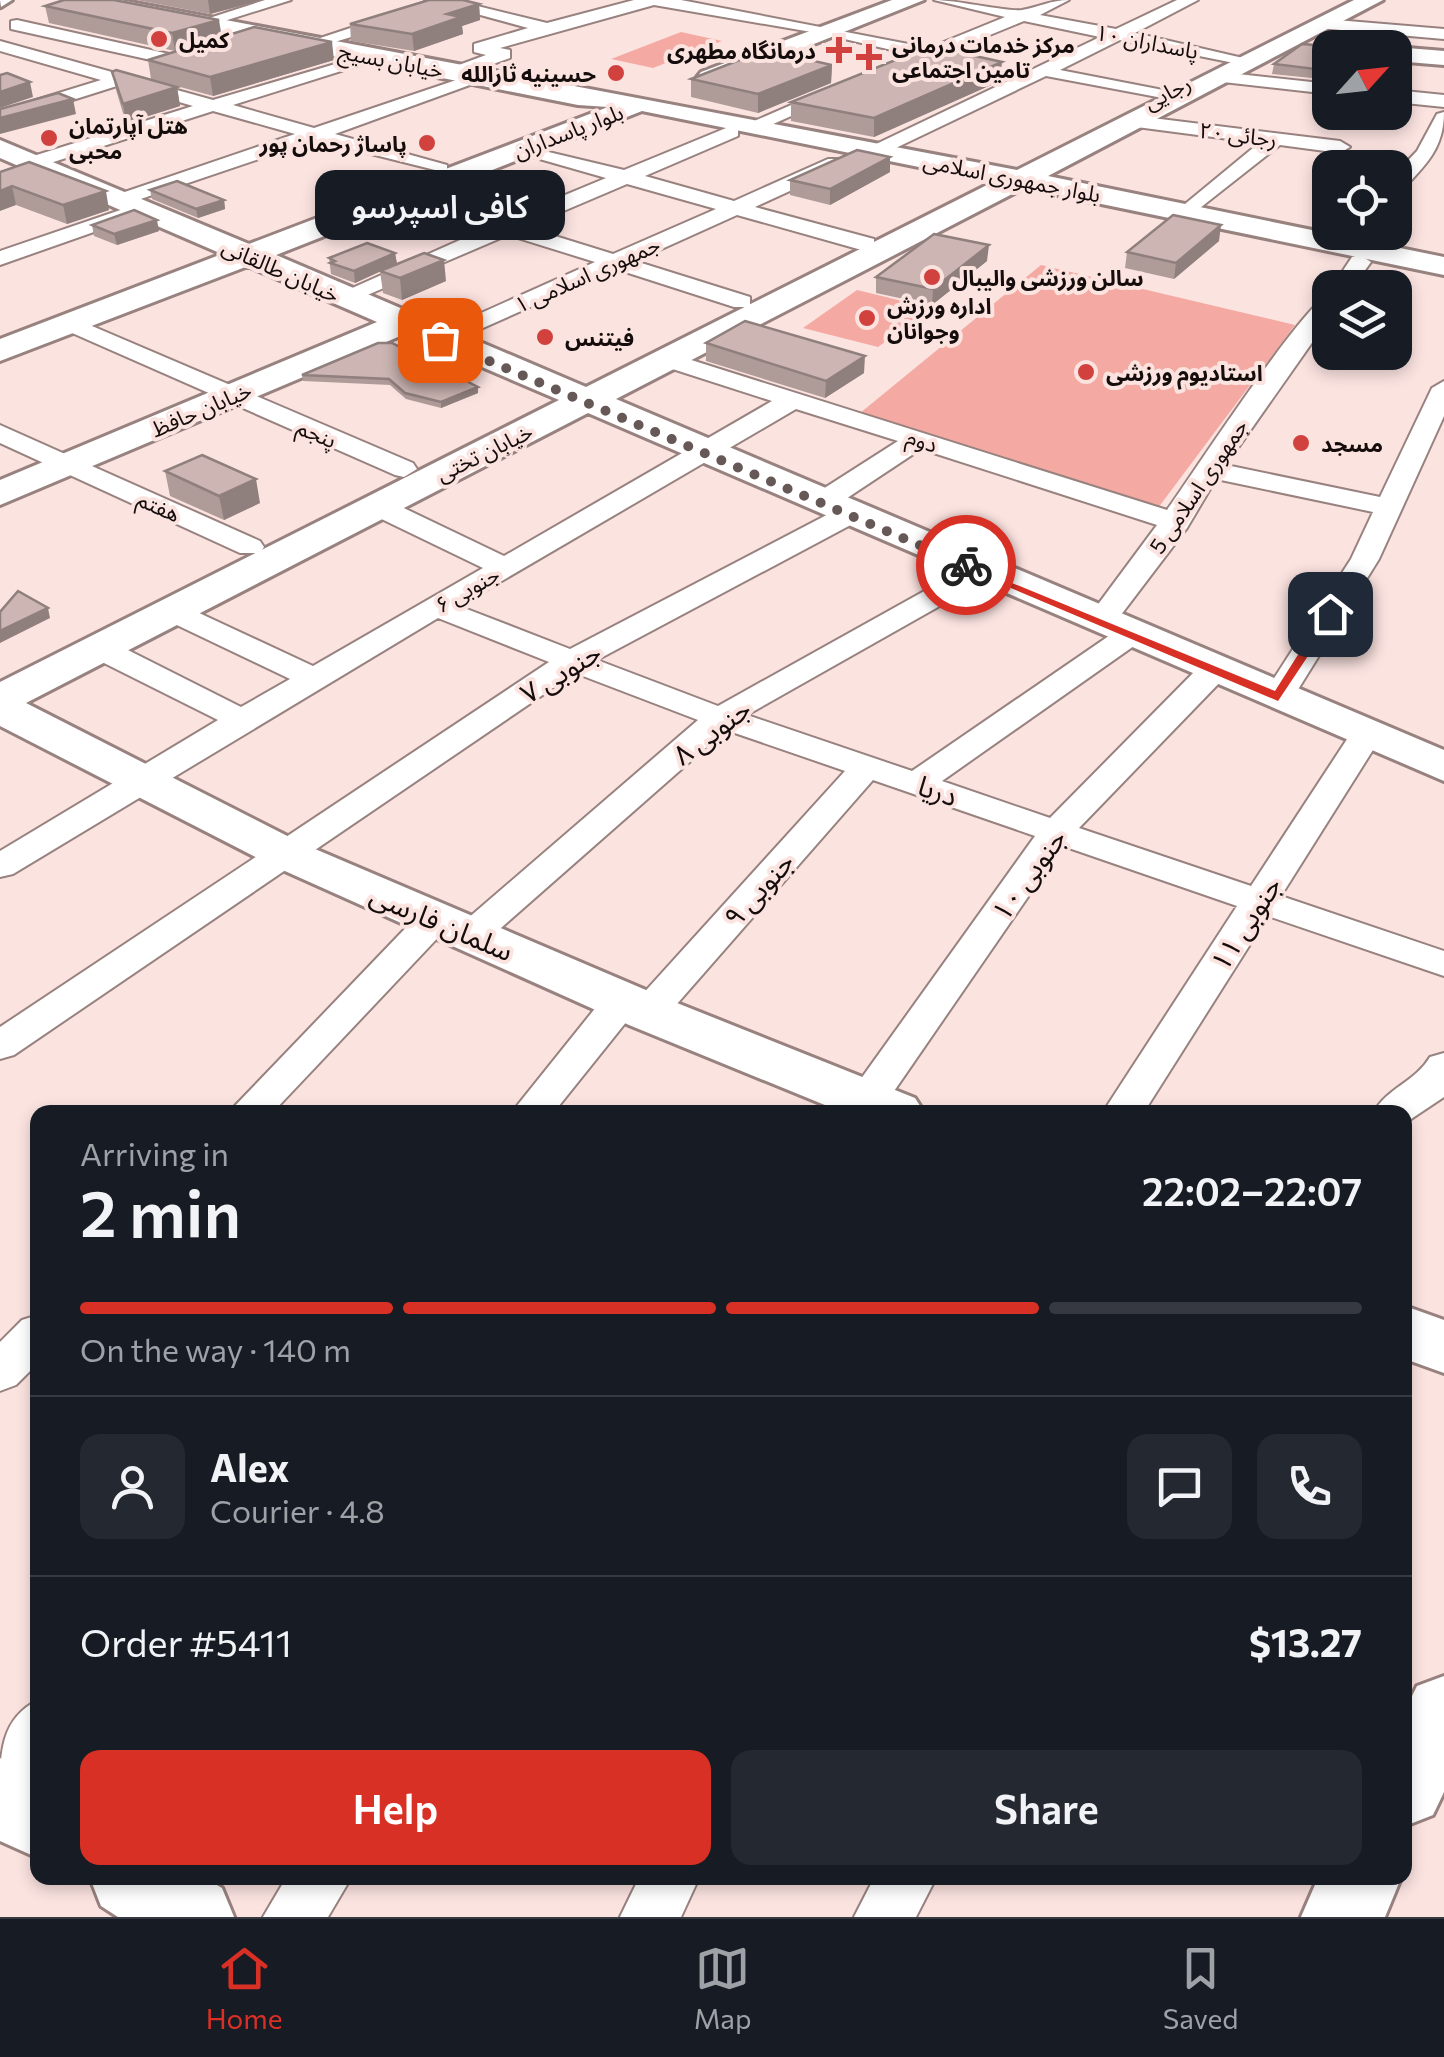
<!DOCTYPE html>
<meta charset="utf-8">
<style>
:root{--surface:#171b24;--page:#242831;--text:#f1f3f6;--muted:#9ea1a6;--line:#363941;--accent:#d93025}
body{margin:0;font-family:Commissioner,"Noto Sans Arabic",sans-serif;background:var(--page);color:var(--text);height:100vh;display:flex;flex-direction:column;font-size:38px;white-space:nowrap}
*{box-sizing:border-box;margin:0}
p{font-size:32px;color:var(--muted)}
.icon{flex:none;width:55px;height:55px;fill:none;stroke:currentColor;stroke-width:2;stroke-linecap:round;stroke-linejoin:round}
.map{position:relative;flex:1;overflow:hidden}
.panel{position:absolute;left:30px;top:1105px;width:1382px;height:780px;display:flex;flex-direction:column;background:var(--surface);border-radius:20px;box-shadow:0 5px 15px #0003}
.panel>*{flex:none}
.needle{width:65px;rotate:63deg}
.fabs{position:absolute;left:1312px;top:30px;display:grid;gap:20px}
.fabs a{display:grid;place-items:center;width:100px;height:100px;border-radius:20px;background:var(--surface);box-shadow:0 5px 15px #0003;font-size:50px}
.pin{position:absolute;display:grid;place-items:center;width:85px;height:85px;color:#fff;margin:-42px;border-radius:20px;box-shadow:0 5px 15px #0006}
.courier{position:absolute;display:grid;place-items:center;width:100px;height:100px;margin:-50px;border:8px solid #d93025;border-radius:50%;background:#fff;color:#222;box-shadow:0 2px 12px #0007}
.bubble{position:absolute;height:70px;border-radius:20px;background:var(--surface);box-shadow:0 5px 15px #0003;font-size:32px;font-weight:600;line-height:70px;text-align:center}
.summary em{font-style:normal;font-weight:600}
.summary div{display:flex;flex-direction:column-reverse}
.summary{display:flex;align-items:center;justify-content:space-between;height:170px;padding:0 50px}
h1{font-size:65px;font-weight:600;line-height:75px}
.bar{display:grid;grid-template-columns:repeat(4,1fr);gap:15px 10px;align-content:center;height:120px;padding:0 50px}
.bar i{height:12px;border-radius:8px;background:var(--line)}
.bar .selected{background:var(--accent)}
.bar p{grid-column:span 4}
.line{display:flex;align-items:center;gap:25px;padding:0 50px;border-top:2px solid var(--line)}
.line div{flex:1}
.round{display:grid;place-items:center;flex:none;width:105px;height:105px;border-radius:20px;background:var(--page)}
.button{display:flex;gap:20px;margin-top:auto;padding:20px 50px}
.button a{flex:1;height:115px;border-radius:20px;background:var(--accent);color:#fff;font-size:40px;font-weight:600;line-height:115px;text-align:center}
.button a+a{background:var(--page);color:var(--text)}
.dock{display:flex;justify-content:space-around;align-items:center;height:140px;border-top:2px solid var(--line);background:var(--surface);font-size:28px;color:var(--muted)}
.dock a{display:grid;justify-items:center;gap:5px}
.dock .selected{color:var(--accent)}
.map>svg:first-child{display:block}
</style>
<div class="map">
<svg width="1444" height="1917" viewBox="0 0 1444 1917">
<rect width="100%" height="100%" fill="#fbe3e0"/>
<path fill="#f4aaa2" d="M 681,32 L 722,41 L 653,68 L 611,59 Z
M 1041,265 L 1295,325 L 1158,508 L 854,418 Z
M 857,290 L 931,308 L 878,347 L 803,328 Z"/>
<g fill="none" stroke-linecap="round" stroke-linejoin="round">
<g stroke="#98827f" stroke-width="4">
<path id="street" d="M 265,0 L 291,0 L 202,28 L 194,23 Z
M 425,0 L 453,0 L 547,23 L 634,0 L 681,0 L 929,48 L 1005,17 L 934,0 C 957,0 1007,12 1022,10 C 1039,7 1051,0 1069,0 L 1040,15 L 1116,29 L 1177,0 L 1198,0 L 1135,33 L 1243,58 L 1234,63 L 1120,40 L 1060,70 L 1168,91 L 1168,99 L 1046,76 L 879,156 L 872,154 L 872,146 L 1100,37 L 1024,21 L 897,73 L 888,68 L 913,55 L 823,34 L 654,5 L 500,48 L 510,50 L 510,58 L 454,78 L 445,73 L 448,69 L 486,55 L 474,52 L 474,44 L 528,28 Z
M 399,12 L 405,13 L 405,21 L 311,49 L 302,44 Z
M 1324,19 L 1444,29 L 1444,39 L 1318,28 L 1318,20 Z
M 17,20 L 178,56 L 187,61 L 178,66 L 11,29 L 11,21 Z
M 0,41 L 213,100 L 376,52 L 376,60 L 233,105 L 314,128 L 474,74 L 489,78 L 335,134 L 447,165 L 447,173 L 315,140 L 120,206 L 113,204 L 113,196 L 295,134 L 213,111 L 41,166 L 27,166 L 27,158 L 193,106 L 120,85 L 0,123 L 0,111 L 101,80 L 0,51 Z
M 1220,72 L 1330,84 L 1330,94 L 1214,81 L 1211,77 Z
M 830,88 L 845,92 L 760,130 L 743,126 Z
M 1395,90 L 1444,95 L 1444,107 L 1395,102 Z
M 1444,112 C 1444,148 1426,165 1402,190 L 1395,192 L 1395,174 L 1417,151 L 1437,114 Z
M 1136,116 L 1340,141 L 1350,147 L 1340,153 L 1280,145 L 1186,219 L 1179,217 L 1179,209 L 1259,143 L 1129,126 L 1126,122 Z
M 731,126 L 738,128 L 738,136 L 645,176 L 734,201 L 828,159 L 842,159 L 842,167 L 755,207 L 874,239 L 874,249 L 858,249 L 737,215 L 635,261 L 750,297 L 750,307 L 734,307 L 616,269 L 440,347 L 428,340 L 432,335 L 595,262 L 508,235 L 351,302 L 343,304 L 332,297 L 487,228 L 394,198 L 394,190 L 408,190 L 505,220 L 606,178 L 515,152 L 515,144 L 624,170 ZM 627,184 L 716,209 L 613,254 L 526,227 Z
M 138,204 L 145,206 L 145,214 L 0,265 L 0,251 Z
M 1360,255 L 1371,262 L 1352,288 L 1330,290 L 1352,257 Z
M 1330,294 L 1330,317 L 1226,465 L 1380,497 L 1432,388 L 1444,381 L 1444,416 L 1379,559 L 1289,704 L 1278,707 L 1262,697 L 1351,559 L 1373,512 L 1216,479 L 1187,528 L 1111,628 L 1100,631 L 1085,622 L 1157,525 L 921,449 L 832,508 L 812,508 L 808,502 L 812,496 L 898,441 L 796,409 L 459,606 L 570,649 L 840,508 L 860,508 L 864,514 L 860,520 L 597,660 L 718,706 L 971,565 L 991,565 L 995,571 L 991,577 L 747,715 L 912,771 L 1119,629 L 1141,629 L 1145,635 L 1141,641 L 942,781 L 1050,818 L 1203,663 L 1225,663 L 1230,670 L 1225,677 L 1079,828 L 1251,886 L 1355,727 L 1379,727 L 1383,734 L 1281,896 L 1444,951 L 1444,976 L 1268,916 L 1144,1112 L 1103,1112 L 1237,906 L 1063,846 L 881,1110 L 853,1110 L 847,1100 L 853,1090 L 1035,836 L 873,780 L 662,1021 L 648,1025 L 631,1016 L 554,1112 L 512,1112 L 609,991 L 623,987 L 640,997 L 845,771 L 726,730 L 485,942 L 459,942 L 454,934 L 459,926 L 698,720 L 575,673 L 14,1055 L 0,1059 L 0,1027 L 549,662 L 438,618 L 13,874 L 0,877 L 0,851 L 218,720 L 88,655 L 84,648 L 88,641 L 110,641 L 241,707 L 290,679 L 160,617 L 156,611 L 160,605 L 182,605 L 313,666 L 483,568 L 367,512 L 363,506 L 367,500 L 387,500 L 504,556 L 772,401 L 657,364 L 654,359 L 657,354 L 666,352 L 1167,510 C 1190,478 1306,300 1330,294 Z
M 71,317 L 413,463 L 417,469 L 404,477 L 395,475 L 63,329 L 59,324 Z
M 0,425 L 260,541 L 264,547 L 260,553 L 240,553 L 0,443 Z
M 434,908 L 447,912 L 452,920 L 447,928 L 273,1112 L 229,1112 L 421,912 Z
M 1444,1053 L 1444,1097 L 1405,1123 L 1405,1112 L 1374,1112 C 1386,1089 1416,1081 1430,1057 Z
M 38,1315 L 38,1363 L 16,1385 L 0,1391 L 0,1342 L 22,1320 Z
M 38,1700 C 38,1744 49,1779 0,1798 C 0,1754 0,1719 38,1700 Z
M 286,1878 L 351,1878 L 328,1917 L 263,1917 Z
M 639,1878 L 699,1878 L 681,1917 L 620,1917 Z
M 874,1878 L 936,1878 L 916,1917 L 854,1917 Z"/>
</g>
<g stroke="#98827f" stroke-width="6">
<path id="secondary" d="M 0,0 L 12,0 L 1,7 Z
M 74,0 L 120,0 L 1017,170 L 1354,0 L 1383,0 L 1048,176 L 1444,257 L 1444,275 L 1024,188 L 616,399 L 1444,750 L 1444,781 L 588,413 L 26,703 L 301,843 L 667,999 L 915,1098 L 924,1112 L 842,1112 L 629,1025 L 267,863 L 0,726 L 0,682 L 559,400 L 405,334 L 0,505 L 0,480 L 377,322 L 248,266 L 0,361 L 0,339 L 222,254 L 0,158 L 0,140 L 249,244 L 608,107 L 578,105 L 85,7 ZM 642,111 L 993,182 L 586,387 L 276,255 Z
M 892,0 L 924,0 L 719,82 L 710,85 L 697,77 L 701,72 Z
M 1395,47 L 1444,51 L 1444,65 L 1395,61 Z
M 1405,1306 L 1444,1320 L 1444,1373 L 1405,1359 Z
M 1444,1676 L 1444,1792 L 1433,1815 L 1405,1826 L 1405,1710 L 1417,1686 Z
M 0,1758 L 38,1775 L 38,1858 L 0,1841 Z
M 90,1878 L 205,1878 L 222,1888 L 234,1917 L 118,1917 L 101,1906 Z
M 1318,1878 L 1401,1878 L 1385,1917 L 1301,1917 Z"/>
</g>
<use href="#street" fill="#fff" fill-rule="evenodd"/>
<use href="#secondary" fill="#fff" fill-rule="evenodd"/>
</g>
<path fill="#af9c99" d="M 137,0 L 263,0 L 210,14 Z
M 479,4 L 480,20 L 462,26 L 463,34 L 414,51 L 351,41 L 350,24 Z
M 45,6 L 222,37 L 334,60 L 213,96 L 151,79 L 148,60 L 175,51 L 49,23 Z
M 1342,47 L 1322,79 L 1272,74 L 1274,64 Z
M 832,65 L 831,83 L 758,113 L 691,97 L 691,79 Z
M 112,72 L 177,87 L 180,106 L 126,123 L 116,90 Z
M 1000,81 L 874,137 L 791,121 L 791,102 Z
M 890,157 L 890,172 L 830,205 L 790,195 L 790,180 Z
M 0,172 L 109,210 L 67,224 L 16,205 Z
M 150,190 L 224,200 L 225,209 L 198,218 L 152,199 Z
M 92,225 L 159,231 L 117,245 L 94,236 Z
M 1219,241 L 1174,279 L 1125,268 L 1127,252 Z
M 395,253 L 397,264 L 446,281 L 402,300 L 383,293 L 380,271 L 355,283 L 331,274 L 329,258 Z
M 987,261 L 932,305 L 876,293 L 876,277 Z
M 378,343 L 478,393 L 441,408 L 406,399 L 390,385 L 303,381 L 302,375 Z
M 706,343 L 864,373 L 825,398 L 706,361 Z
M 165,471 L 260,503 L 224,520 L 170,496 Z"/>
<path fill="#8f7f7d" d="M 208,0 L 263,0 L 210,14 Z
M 479,4 L 480,20 L 462,26 L 463,34 L 414,51 L 412,34 L 447,14 Z
M 219,20 L 222,38 L 175,51 L 172,33 Z
M 332,42 L 334,60 L 213,96 L 210,77 Z
M 1002,62 L 1000,81 L 874,137 L 874,118 Z
M 1330,62 L 1330,69 L 1322,79 L 1323,70 Z
M 832,65 L 831,83 L 758,113 L 758,94 Z
M 30,82 L 33,97 L 0,108 L 0,92 Z
M 177,87 L 180,106 L 126,123 L 123,104 Z
M 73,99 L 76,114 L 0,134 L 0,118 Z
M 890,157 L 890,172 L 830,205 L 830,189 Z
M 12,186 L 16,205 L 0,211 L 0,191 Z
M 106,191 L 109,210 L 67,224 L 63,205 Z
M 224,200 L 225,209 L 198,218 L 196,209 Z
M 157,220 L 159,231 L 117,245 L 114,234 Z
M 1221,225 L 1219,241 L 1174,279 L 1176,263 Z
M 989,245 L 987,261 L 932,305 L 933,289 Z
M 395,253 L 397,264 L 355,283 L 354,271 Z
M 444,260 L 446,281 L 402,300 L 400,278 Z
M 865,356 L 864,373 L 825,398 L 826,381 Z
M 478,387 L 478,393 L 441,408 L 441,402 Z
M 256,479 L 260,503 L 224,520 L 219,496 Z
M 48,608 L 50,618 L 0,643 L 0,631 Z"/>
<path fill="#ccb5b2" stroke="#8f7f7d" stroke-width="2.5" d="M 64,0 L 114,0 L 219,20 L 172,33 L 45,6 Z
M 429,0 L 463,0 L 479,4 L 447,14 L 461,17 L 412,34 L 350,24 Z
M 254,27 L 332,42 L 210,77 L 148,60 Z
M 1302,44 L 1342,47 L 1330,48 L 1330,62 L 1323,70 L 1274,64 Z
M 930,46 L 1002,62 L 874,118 L 791,102 Z
M 765,50 L 832,65 L 758,94 L 691,79 Z
M 116,70 L 177,87 L 123,104 L 112,72 Z
M 7,73 L 30,82 L 0,92 L 0,75 Z
M 58,93 L 73,99 L 0,118 L 0,109 Z
M 857,150 L 890,157 L 830,189 L 790,180 Z
M 29,162 L 106,191 L 63,205 L 12,186 L 0,191 L 0,172 Z
M 177,181 L 224,200 L 196,209 L 150,190 Z
M 134,210 L 157,220 L 114,234 L 92,225 Z
M 1173,215 L 1221,225 L 1176,263 L 1127,252 Z
M 934,234 L 989,245 L 933,289 L 876,277 Z
M 367,243 L 395,253 L 354,271 L 330,263 L 335,261 L 329,258 Z
M 424,253 L 444,260 L 400,278 L 380,271 Z
M 745,321 L 865,356 L 826,381 L 706,343 Z
M 378,343 L 392,343 L 478,387 L 441,402 L 405,393 L 389,379 L 302,375 Z
M 202,455 L 256,479 L 219,496 L 165,471 Z
M 18,591 L 48,608 L 0,631 L 0,612 Z"/>
<path fill="#d93025" d="M 961,562 L 1275,691 L 1325,612 L 1336,614 L 1278,701 L 961,567 Z"/>
<g fill="none" stroke-linecap="round" stroke-linejoin="round">
<path stroke="#665856" stroke-width="10" stroke-dasharray="0 18" d="M 440,340 L 966,565"/>
</g>
<g fill="#d1423e" stroke="#fbe3e0" stroke-width="4">
<circle cx="159" cy="39" r="10"/>
<path d="M834 35h10v10h10v10h-10v10h-10v-10h-10v-10h10z"/>
<path d="M864 42h10v10h10v10h-10v10h-10v-10h-10v-10h10z"/>
<circle cx="616" cy="73" r="10"/>
<circle cx="49" cy="138" r="10"/>
<circle cx="427" cy="143" r="10"/>
<circle cx="932" cy="277" r="10"/>
<circle cx="867" cy="318" r="10"/>
<circle cx="545" cy="337" r="10"/>
<circle cx="1086" cy="372" r="10"/>
<circle cx="1301" cy="443" r="10"/>
</g>
<g text-anchor="middle" dominant-baseline="central" stroke-width="8" stroke-linejoin="round" paint-order="stroke">
<g font-size="22" font-weight="bold" fill="#150d0c" stroke="#fbe3e0" text-anchor="start">
<text x="179" y="39">کمیل</text>
<text x="892" y="44">مرکز خدمات درمانی<tspan x="892" dy="25">تامین اجتماعی</tspan></text>
<text x="816" y="50" text-anchor="end">درمانگاه مطهری</text>
<text x="596" y="73" text-anchor="end">حسینیه ثارالله</text>
<text x="69" y="125">هتل آپارتمان<tspan x="69" dy="25">محبی</tspan></text>
<text x="407" y="143" text-anchor="end">پاساژ رحمان پور</text>
<text x="952" y="277">سالن ورزشی والیبال</text>
<text x="887" y="305">اداره ورزش<tspan x="887" dy="25">وجوانان</tspan></text>
<text x="565" y="337">فیتنس</text>
<text x="1106" y="372">استادیوم ورزشی</text>
<text x="1321" y="443">مسجد</text>
</g>
<g font-size="22" fill="#150d0c" stroke="#fbe3e0">
<text transform="translate(1147 41) rotate(11)">پاسداران ۱۰</text>
<text transform="translate(391 60) rotate(11)">خیابان بسیج</text>
<text transform="translate(1167 92) rotate(-27)">رجایی</text>
<text transform="translate(568 131) rotate(-21)">بلوار پاسداران</text>
<text transform="translate(1238 134) rotate(7)">رجائی ۲۰</text>
<text transform="translate(1012 177) rotate(11)">بلوار جمهوری اسلامی</text>
<text transform="translate(281 270) rotate(24)">خیابان طالقانی</text>
<text transform="translate(587 274) rotate(-24)">جمهوری اسلامی ۱</text>
<text transform="translate(201 409) rotate(-23)">خیابان حافظ</text>
<text transform="translate(317 433) rotate(23)">پنجم</text>
<text transform="translate(922 440) rotate(18)">دوم</text>
<text transform="translate(484 452) rotate(-26)">خیابان تختی</text>
<text transform="translate(1198 486) rotate(-56)">جمهوری اسلامی 5</text>
<text transform="translate(159 506) rotate(24)">هفتم</text>
<text transform="translate(467 589) rotate(-30)">۶ جنوبی</text>
</g>
<g font-size="28" fill="#150d0c" stroke="#fbe3e0">
<text transform="translate(560 672) rotate(-32)">۷ جنوبی</text>
<text transform="translate(711 731) rotate(-37)">۸ جنوبی</text>
<text transform="translate(938 790) rotate(19)">دریا</text>
<text transform="translate(1028 874) rotate(-54)">۱۰ جنوبی</text>
<text transform="translate(758 889) rotate(-48)">۹ جنوبی</text>
<text transform="translate(442 922) rotate(23)">سلمان فارسی</text>
<text transform="translate(1245 923) rotate(-57)">۱۱ جنوبی</text>
</g>
</g>
</svg>
<div class="fabs">
<a><svg class="needle" viewBox="-14 -14 28 28"><path d="M0-13l5 13h-10z" fill="#e53935"/><path d="M0 13l5-13h-10z" fill="#9ea1a6"/></svg></a>
<a><svg class="icon" aria-label="locate" viewBox="0 0 24 24"><circle cx="12" cy="12" r="6"/><path d="M12 2v4M12 18v4M2 12h4M18 12h4"/></svg></a>
<a><svg class="icon" aria-label="layers" viewBox="0 0 24 24"><path d="M12 4l9 5-9 5-9-5zM3 14l9 5 9-5"/></svg></a>
</div>
<div class="pin" style="left:440px;top:340px;background:#ea580c"><svg class="icon" aria-label="bag" viewBox="0 0 24 24"><path d="M5 8h14l-1 12H6zM9 8a3 3 0 0 1 6 0"/></svg></div>
<div class="pin" style="left:1330px;top:614px;background:#1f2937"><svg class="icon" aria-label="home" viewBox="0 0 24 24"><path d="M3 11l9-7 9 7M6 9v11h12V9"/></svg></div>
<div class="courier" style="left:966px;top:565px"><svg class="icon" aria-label="bike" viewBox="0 0 24 24"><circle cx="6" cy="16" r="4"/><circle cx="18" cy="16" r="4"/><path d="M6 16l4-8h5l3 8M10 8l3 8H6M13 5h3"/></svg></div>
<div class="bubble" style="left:315px;top:170px;width:250px">کافی اسپرسو</div>
<section class="panel">
<div class="summary"><div><h1>2 min</h1><p>Arriving in</p></div><em>22:02–22:07</em></div>
<div class="bar"><i class="selected"></i><i class="selected"></i><i class="selected"></i><i></i><p>On the way · 140 m</p></div>
<div class="line" style="height:180px"><a class="round"><svg class="icon" aria-label="person" viewBox="0 0 24 24"><circle cx="12" cy="8" r="4"/><path d="M4 21q1-7 8-7t8 7"/></svg></a><div><b>Alex</b><p>Courier · 4.8</p></div><a class="round"><svg class="icon" aria-label="chat" viewBox="0 0 24 24"><path d="M4 5h16v11H9l-5 4z"/></svg></a><a class="round"><svg class="icon" aria-label="phone" viewBox="0 0 24 24"><path d="M5 4h4l2 5-3 2q2 4 5 5l2-3 5 2v4C11 20 4 13 5 4z"/></svg></a></div>
<div class="line" style="height:130px"><div>Order #5411</div><b>$13.27</b></div>
<div class="button"><a>Help</a><a>Share</a></div>
</section>
</div>
<nav class="dock">
<a class="selected"><svg class="icon" aria-label="home" viewBox="0 0 24 24"><path d="M3 11l9-7 9 7M6 9v11h12V9"/></svg>Home</a>
<a><svg class="icon" aria-label="map" viewBox="0 0 24 24"><path d="M3 6l6-2 6 2 6-2v14l-6 2-6-2-6 2zM9 4v14M15 6v14"/></svg>Map</a>
<a><svg class="icon" aria-label="saved" viewBox="0 0 24 24"><path d="M7 4h10v16l-5-4-5 4z"/></svg>Saved</a>
</nav>
